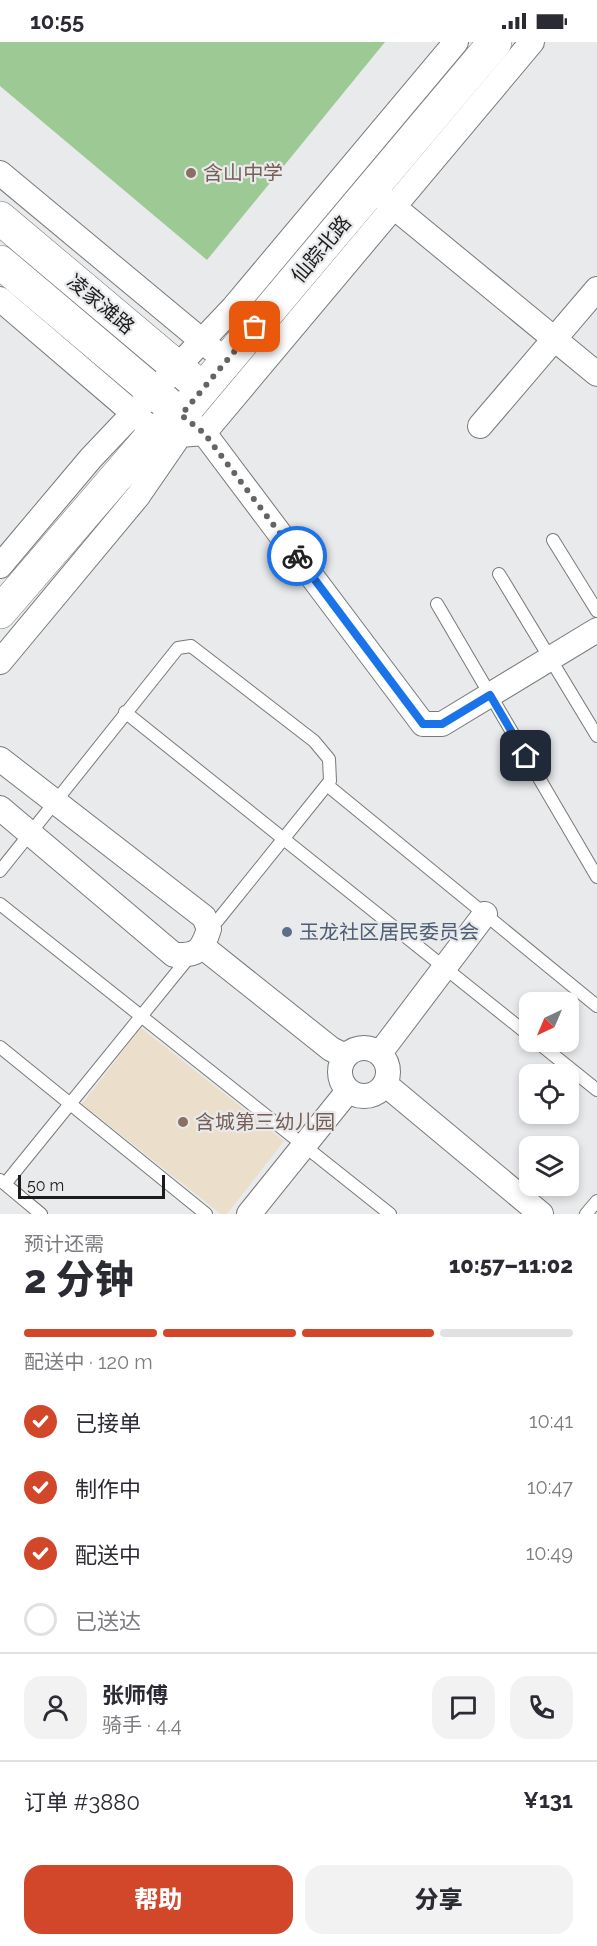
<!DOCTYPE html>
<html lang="zh">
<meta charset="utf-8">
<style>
:root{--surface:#fff;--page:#f2f2f3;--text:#2b2b33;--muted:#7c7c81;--line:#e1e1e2;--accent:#d2472a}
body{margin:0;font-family:Raleway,"Noto Sans SC",sans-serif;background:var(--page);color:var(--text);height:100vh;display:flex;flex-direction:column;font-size:22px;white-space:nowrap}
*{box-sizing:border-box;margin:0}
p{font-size:20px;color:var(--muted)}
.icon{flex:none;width:33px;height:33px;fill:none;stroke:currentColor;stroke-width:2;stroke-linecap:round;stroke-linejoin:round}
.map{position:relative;height:1172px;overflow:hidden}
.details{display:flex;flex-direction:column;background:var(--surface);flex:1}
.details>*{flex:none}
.needle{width:39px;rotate:224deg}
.fabs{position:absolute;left:519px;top:950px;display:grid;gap:12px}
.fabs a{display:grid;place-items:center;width:60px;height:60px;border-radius:12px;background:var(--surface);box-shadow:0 3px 9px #0003;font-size:30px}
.scale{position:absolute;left:18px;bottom:15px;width:147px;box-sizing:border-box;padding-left:6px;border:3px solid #1c1c1d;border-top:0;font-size:16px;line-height:21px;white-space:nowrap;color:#1c1c1d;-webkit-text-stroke:4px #e8eaeb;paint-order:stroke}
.pin{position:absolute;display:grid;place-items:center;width:51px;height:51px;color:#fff;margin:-26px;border-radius:12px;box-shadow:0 3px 9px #0006}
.courier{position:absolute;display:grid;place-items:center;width:60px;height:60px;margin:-30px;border:4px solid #1a73e8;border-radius:50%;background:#fff;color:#222;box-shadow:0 2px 8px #0007}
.overview em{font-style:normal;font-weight:800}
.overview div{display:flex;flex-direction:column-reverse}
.overview{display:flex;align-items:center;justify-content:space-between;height:102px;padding:0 24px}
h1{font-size:39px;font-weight:800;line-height:45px}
.bar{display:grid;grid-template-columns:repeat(4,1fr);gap:9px 6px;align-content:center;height:72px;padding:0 24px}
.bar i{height:8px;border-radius:4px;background:var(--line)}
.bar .selected{background:var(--accent)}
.bar p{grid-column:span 4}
.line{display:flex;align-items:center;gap:15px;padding:0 24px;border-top:2px solid var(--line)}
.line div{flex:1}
.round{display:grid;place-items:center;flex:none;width:63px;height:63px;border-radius:18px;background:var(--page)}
ol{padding:0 24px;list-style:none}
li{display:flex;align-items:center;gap:18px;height:66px}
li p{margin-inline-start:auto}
li .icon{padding:6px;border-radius:50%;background:var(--accent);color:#fff;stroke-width:4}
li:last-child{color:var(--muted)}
li i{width:33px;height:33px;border:3px solid var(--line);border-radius:50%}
.button{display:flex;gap:12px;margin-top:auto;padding:12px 24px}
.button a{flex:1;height:69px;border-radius:18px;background:var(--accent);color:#fff;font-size:24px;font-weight:800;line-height:69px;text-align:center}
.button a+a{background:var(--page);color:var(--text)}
.status{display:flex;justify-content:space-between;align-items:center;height:42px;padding:0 30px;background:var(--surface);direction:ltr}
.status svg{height:16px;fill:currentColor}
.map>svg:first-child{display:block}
</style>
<div class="status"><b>10:55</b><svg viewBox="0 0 49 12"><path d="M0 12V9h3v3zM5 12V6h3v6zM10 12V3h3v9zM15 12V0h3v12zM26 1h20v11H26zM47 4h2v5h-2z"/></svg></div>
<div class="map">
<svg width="597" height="1172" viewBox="0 0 597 1172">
<rect width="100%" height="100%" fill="#e8eaeb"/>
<path fill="#ebdeca" d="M 141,986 L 284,1099 L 227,1172 L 221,1172 L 82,1062 Z"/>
<path fill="#9dca94" d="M 0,0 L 385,0 L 207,218 L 0,44 Z"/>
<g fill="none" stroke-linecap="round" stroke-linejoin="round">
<g stroke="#78797a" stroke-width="14">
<path id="service" d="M 553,498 L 597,569
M 499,532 L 597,694
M 437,562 L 597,835
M 125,670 L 530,994
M 327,743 L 597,964
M 0,829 L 178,606 L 191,604 L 314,699 L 329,717 L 330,739 L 218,878 L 209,887
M 0,862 L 390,1172
M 536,999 L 597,1048
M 0,1005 L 206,1172
M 0,1138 L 41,1172
M 5,1142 L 190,914
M 586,1172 L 597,1159"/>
</g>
<g stroke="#78797a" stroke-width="26">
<path id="minor" d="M 0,131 L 213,308
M 383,156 L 597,332
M 0,257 L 146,382
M 192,382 L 204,391 L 423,682 L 442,682 L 597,588
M 480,384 L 597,247
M 0,524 L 91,416 L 233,266 L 456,0
M 0,620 L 138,454 L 180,393 L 204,391 L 532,0
M 0,717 L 204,875 L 209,887 C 202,908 198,914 174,913 L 0,766
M 203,905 L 331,1007 L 345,1014
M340 1030a24 24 0 1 1 48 0a24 24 0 1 1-48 0Z
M 380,1011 L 485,872
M 385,1042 L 541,1172
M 249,1172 L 348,1049"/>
</g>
<g stroke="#78797a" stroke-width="34">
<path id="secondary" d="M 0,176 L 203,347
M 0,220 L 181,373
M 0,570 L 155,390 L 181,373 L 495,0"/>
</g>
<use href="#service" stroke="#fff" stroke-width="12"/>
<use href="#minor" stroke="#fff" stroke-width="24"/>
<use href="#secondary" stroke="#fff" stroke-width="33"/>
</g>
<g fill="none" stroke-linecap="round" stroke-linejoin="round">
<path stroke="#636465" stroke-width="6" stroke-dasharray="0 10.8" d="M 255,285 L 181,373 L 204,391 L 297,514"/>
<path stroke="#1a73e8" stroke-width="8" d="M 297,514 L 423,682 L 442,682 L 490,653 L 526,714"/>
</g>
<g fill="#8d6e63" stroke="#e8eaeb" stroke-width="2">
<circle cx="191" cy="131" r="6"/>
<circle cx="183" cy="1080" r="6"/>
</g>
<circle fill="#5c6f8a" stroke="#e8eaeb" stroke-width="2" cx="287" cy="890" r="6"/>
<g text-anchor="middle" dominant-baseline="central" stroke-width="4.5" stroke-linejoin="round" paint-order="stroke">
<g font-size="20" fill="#785e54" stroke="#e8eaeb" text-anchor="start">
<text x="203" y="131">含山中学</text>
<text x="195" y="1080">含城第三幼儿园</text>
</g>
<g font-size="20" fill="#1c1c1d" stroke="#e8eaeb">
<text transform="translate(321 207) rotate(-50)">仙踪北路</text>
<text transform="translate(101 262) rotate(40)">凌家滩路</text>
</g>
<g font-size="20" fill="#4e5e75" stroke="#e8eaeb" text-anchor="start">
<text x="299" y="890">玉龙社区居民委员会</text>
</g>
</g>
</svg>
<div class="fabs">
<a><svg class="needle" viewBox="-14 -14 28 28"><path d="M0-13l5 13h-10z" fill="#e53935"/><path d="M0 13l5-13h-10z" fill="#7c7c81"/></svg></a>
<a><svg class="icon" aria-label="locate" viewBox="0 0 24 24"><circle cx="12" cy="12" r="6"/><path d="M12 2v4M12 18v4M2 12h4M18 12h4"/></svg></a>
<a><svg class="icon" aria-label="layers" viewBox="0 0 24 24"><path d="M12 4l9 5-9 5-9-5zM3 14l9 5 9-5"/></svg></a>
</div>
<div class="scale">50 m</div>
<div class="pin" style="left:255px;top:285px;background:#ea580c"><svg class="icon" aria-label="bag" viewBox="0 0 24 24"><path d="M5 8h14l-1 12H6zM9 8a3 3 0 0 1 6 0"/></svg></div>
<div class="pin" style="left:526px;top:714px;background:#1f2937"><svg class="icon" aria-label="home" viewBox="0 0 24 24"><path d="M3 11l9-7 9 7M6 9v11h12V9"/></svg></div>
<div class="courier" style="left:297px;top:514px"><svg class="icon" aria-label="bike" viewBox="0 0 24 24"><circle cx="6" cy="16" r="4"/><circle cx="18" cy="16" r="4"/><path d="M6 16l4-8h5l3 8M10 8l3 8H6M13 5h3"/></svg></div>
</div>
<section class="details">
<div class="overview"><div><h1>2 分钟</h1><p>预计还需</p></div><em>10:57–11:02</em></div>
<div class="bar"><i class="selected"></i><i class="selected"></i><i class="selected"></i><i></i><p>配送中 · 120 m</p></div>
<ol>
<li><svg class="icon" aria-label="check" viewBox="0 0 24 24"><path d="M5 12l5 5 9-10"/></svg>已接单<p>10:41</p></li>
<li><svg class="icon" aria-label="check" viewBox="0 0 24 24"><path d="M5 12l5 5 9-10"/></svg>制作中<p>10:47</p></li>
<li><svg class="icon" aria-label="check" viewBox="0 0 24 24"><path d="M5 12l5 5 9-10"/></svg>配送中<p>10:49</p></li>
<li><i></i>已送达</li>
</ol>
<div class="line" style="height:108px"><a class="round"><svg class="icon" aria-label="person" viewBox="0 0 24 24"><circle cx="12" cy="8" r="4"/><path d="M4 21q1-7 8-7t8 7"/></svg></a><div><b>张师傅</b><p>骑手 · 4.4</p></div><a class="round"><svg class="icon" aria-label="chat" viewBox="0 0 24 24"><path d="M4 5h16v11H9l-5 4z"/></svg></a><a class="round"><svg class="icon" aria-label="phone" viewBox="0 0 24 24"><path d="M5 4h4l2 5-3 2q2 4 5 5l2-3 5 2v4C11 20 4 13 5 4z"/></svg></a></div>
<div class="line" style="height:78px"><div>订单 #3880</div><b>¥131</b></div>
<div class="button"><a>帮助</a><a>分享</a></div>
</section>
